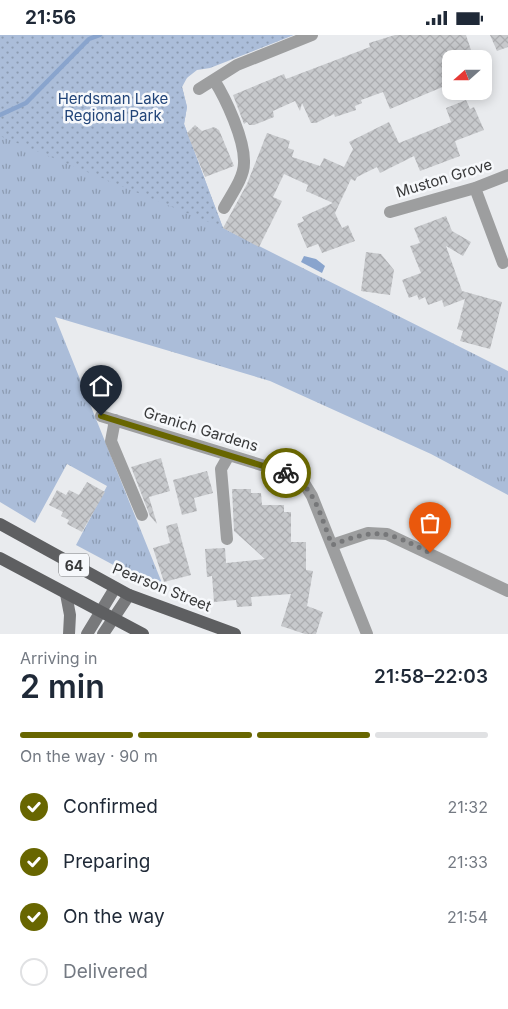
<!DOCTYPE html>
<meta charset="utf-8">
<style>
:root{--surface:#fff;--page:#f2f2f3;--text:#1f2937;--muted:#747a83;--line:#e0e1e3;--accent:#686600}
body{margin:0;font-family:Inter,sans-serif;background:var(--page);color:var(--text);height:100vh;display:flex;flex-direction:column;font-size:19px;white-space:nowrap}
*{box-sizing:border-box;margin:0}
p{font-size:16px;color:var(--muted)}
.icon{flex:none;width:28px;height:28px;fill:none;stroke:currentColor;stroke-width:2;stroke-linecap:round;stroke-linejoin:round}
.map{position:relative;height:599px;overflow:hidden}
.details{display:flex;flex-direction:column;background:var(--surface);flex:1}
.details>*{flex:none}
.needle{width:32px;rotate:249deg}
.fabs{position:absolute;left:442px;top:15px;display:grid;gap:10px}
.fabs a{display:grid;place-items:center;width:50px;height:50px;border-radius:10px;background:var(--surface);box-shadow:0 2px 12px #0003;font-size:25px}
.pin{position:absolute;display:grid;place-items:center;width:42px;height:42px;color:#fff;margin:-51px -21px;border-radius:50% 50% 50% 0;rotate:-45deg;box-shadow:0 0 5px #0007}
.pin .icon{rotate:45deg}
.courier{position:absolute;display:grid;place-items:center;width:50px;height:50px;margin:-25px;border:4px solid #686600;border-radius:50%;background:#fff;color:#222;box-shadow:0 1px 6px #0007}
.overview em{font-style:normal;font-weight:600}
.overview div{display:flex;flex-direction:column-reverse}
.overview{display:flex;align-items:center;justify-content:space-between;height:85px;padding:0 20px}
h1{font-size:32px;font-weight:600;line-height:38px}
.bar{display:grid;grid-template-columns:repeat(4,1fr);gap:8px 5px;align-content:center;height:60px;padding:0 20px}
.bar i{height:6px;border-radius:4px;background:var(--line)}
.bar .current{background:var(--accent)}
.bar p{grid-column:span 4}
ol{padding:0 20px;list-style:none}
li{display:flex;align-items:center;gap:15px;height:55px}
li p{margin-inline-start:auto}
li .icon{padding:5px;border-radius:50%;background:var(--accent);color:#fff;stroke-width:4}
li:last-child{color:var(--muted)}
li i{width:28px;height:28px;border:2px solid var(--line);border-radius:50%}
.status{display:flex;justify-content:space-between;align-items:center;height:35px;padding:0 25px;background:var(--surface);direction:ltr}
.status svg{height:14px;fill:currentColor}
.map>svg:first-child{display:block}
</style>
<div class="status"><b>21:56</b><svg viewBox="0 0 49 12"><path d="M0 12V9h3v3zM5 12V6h3v6zM10 12V3h3v9zM15 12V0h3v12zM26 1h20v11H26zM47 4h2v5h-2z"/></svg></div>
<div class="map">
<svg width="508" height="599" viewBox="0 0 508 599">
<defs>
<pattern id="grass-tufts" width="24" height="20" patternUnits="userSpaceOnUse" patternTransform="scale(1.25)"><rect width="24" height="20" fill="#abbdd9"/><path d="M3 7l-1-3M5 7V3M7 7l1-3M15 17l-1-3M17 17v-4M19 17l1-3" fill="none" stroke="#8c9bb1"/></pattern>
<pattern id="park-dots" width="8" height="8" patternUnits="userSpaceOnUse" patternTransform="scale(1.25)"><rect width="8" height="8" fill="#abbdd9"/><path d="M2 2h.1M6 6h.1" fill="none" stroke="#8c9bb1" stroke-width="1.8" stroke-linecap="round"/></pattern>
<pattern id="building-cross-hatch" width="8" height="8" patternUnits="userSpaceOnUse" patternTransform="scale(1.25)"><rect width="8" height="8" fill="#c7c9cc"/><path d="M0 0l8 8M0 8l8-8" fill="none" stroke="#acadb0"/></pattern>
</defs>
<rect width="100%" height="100%" fill="#e9ebee"/>
<path fill="url(#grass-tufts)" d="M 188,41 L 182,52 L 187,72 L 184,89 L 223,193 L 508,336 L 508,460 L 431,419 L 270,346 L 55,282 L 166,558 L 76,510 L 107,451 L 67,429 L 35,488 L 0,467 L 0,95 Z"/>
<path fill="url(#park-dots)" d="M 0,0 L 294,0 L 210,33 L 197,35 L 183,46 L 182,52 L 187,72 L 184,89 L 223,193 L 0,101 Z"/>
<path fill="#89a4cd" d="M 304,221 L 316,224 L 325,231 L 322,238 L 301,227 Z"/>
<g fill="none" stroke-linecap="round" stroke-linejoin="round">
<path stroke="#89a4cd" stroke-width="4.5" d="M 0,80 L 26,68 L 89,4 L 100,0"/>
</g>
<path fill="url(#building-cross-hatch)" d="M 395,0 L 466,0 L 474,24 L 451,24 L 451,40 L 442,43 L 445,51 L 390,74 L 383,57 L 361,65 L 362,68 L 355,71 L 356,75 L 335,82 L 334,79 L 316,88 L 311,88 L 302,68 L 300,76 L 295,66 L 273,76 L 274,82 L 254,90 L 249,90 L 247,87 L 244,89 L 233,60 L 284,39 L 286,44 L 370,12 L 369,8 Z
M 490,0 L 508,0 L 508,12 L 497,16 Z
M 466,65 L 470,74 L 474,72 L 484,95 L 455,106 L 460,121 L 420,136 L 414,121 L 380,138 L 377,132 L 357,142 L 355,146 L 351,144 L 335,178 L 342,193 L 348,190 L 355,206 L 322,218 L 318,209 L 307,213 L 297,189 L 304,186 L 302,182 L 333,168 L 306,156 L 308,150 L 284,139 L 273,162 L 282,166 L 259,212 L 223,193 L 247,149 L 267,98 L 290,106 L 288,113 L 294,115 L 292,122 L 320,131 L 324,123 L 344,132 L 353,114 L 349,107 L 389,87 L 399,108 L 451,87 L 446,73 Z
M 195,90 L 202,96 L 214,92 L 219,95 L 234,131 L 205,142 L 187,98 Z
M 446,181 L 452,196 L 471,207 L 463,221 L 446,211 L 462,256 L 502,267 L 490,314 L 460,306 L 463,296 L 457,294 L 465,264 L 444,272 L 442,265 L 428,270 L 425,262 L 419,265 L 417,260 L 409,263 L 402,245 L 421,238 L 410,211 L 420,208 L 414,193 Z
M 366,217 L 381,219 L 394,235 L 390,260 L 361,256 Z
M 161,423 L 170,456 L 149,462 L 157,489 L 150,481 L 131,432 Z
M 207,436 L 213,458 L 194,463 L 197,476 L 182,480 L 173,445 Z
M 87,447 L 105,457 L 82,497 L 67,489 L 69,485 L 61,481 L 63,477 L 49,470 L 57,455 L 66,460 L 69,455 L 79,460 Z
M 232,454 L 251,454 L 251,458 L 261,458 L 262,470 L 284,470 L 284,477 L 291,477 L 291,507 L 306,507 L 306,535 L 313,536 L 307,571 L 323,577 L 316,599 L 305,599 L 281,591 L 291,559 L 251,562 L 252,571 L 237,572 L 236,565 L 214,567 L 212,541 L 207,542 L 205,514 L 225,513 L 226,528 L 265,524 L 234,496 Z
M 177,488 L 191,540 L 164,547 L 153,513 L 170,508 L 166,491 Z"/>
<g fill="none" stroke-linecap="round" stroke-linejoin="round">
<path stroke="#9d9e9f" stroke-width="12" d="M 214,45 C 226,64 245,105 244,128 C 244,143 231,160 224,173
M 199,54 L 237,30 L 312,0
M 475,153 L 503,228
M 390,177 L 475,153 L 508,140
M 101,381 L 291,439 L 304,448 L 312,461 L 367,599
M 115,385 L 111,406 L 142,480
M 227,504 L 221,434 L 229,420
M 332,510 L 368,498 L 387,499 L 508,556"/>
<path stroke="#78797b" stroke-width="12" d="M 66,559 L 70,580 L 69,599
M 87,599 L 115,553
M 103,599 L 129,560"/>
<path stroke="#5e5f61" stroke-width="12" d="M 0,489 L 129,560 L 235,599
M 0,523 L 143,599"/>
</g>
<g fill="none" stroke-linecap="round" stroke-linejoin="round">
<path stroke="#767779" stroke-width="5" stroke-dasharray="0 9" d="M 286,438 C 314,447 322,486 332,510 C 378,492 387,496 430,518"/>
<path stroke="#686600" stroke-width="6" d="M 101,381 L 286,438"/>
</g>
<g text-anchor="middle" dominant-baseline="central" stroke-width="5" stroke-linejoin="round" paint-order="stroke">
<rect fill="#f6f8fb" stroke="#717274" stroke-width="1" x="59" y="518.5" width="30" height="23" rx="4"/>
<g font-size="14" font-weight="bold" fill="#38393a">
<text x="74" y="530">64</text>
</g>
<g font-size="15" fill="#214478" stroke="#f6f8fb">
<text x="113" y="63">Herdsman Lake<tspan x="113" dy="17">Regional Park</tspan></text>
</g>
<g font-size="15" fill="#38393a" stroke="#f6f8fb">
<text transform="translate(444 143) rotate(-17)">Muston Grove</text>
<text transform="translate(201 394) rotate(17)">Granich Gardens</text>
<text transform="translate(162 552) rotate(22)">Pearson Street</text>
</g>
</g>
</svg>
<div class="fabs">
<a><svg class="needle" viewBox="-14 -14 28 28"><path d="M0-13l5 13h-10z" fill="#e53935"/><path d="M0 13l5-13h-10z" fill="#747a83"/></svg></a>
</div>
<div class="pin" style="left:430px;top:518px;background:#ea580c"><svg class="icon" aria-label="bag" viewBox="0 0 24 24"><path d="M5 8h14l-1 12H6zM9 8a3 3 0 0 1 6 0"/></svg></div>
<div class="pin" style="left:101px;top:381px;background:#1f2937"><svg class="icon" aria-label="home" viewBox="0 0 24 24"><path d="M3 11l9-7 9 7M6 9v11h12V9"/></svg></div>
<div class="courier" style="left:286px;top:438px"><svg class="icon" aria-label="bike" viewBox="0 0 24 24"><circle cx="6" cy="16" r="4"/><circle cx="18" cy="16" r="4"/><path d="M6 16l4-8h5l3 8M10 8l3 8H6M13 5h3"/></svg></div>
</div>
<section class="details">
<div class="overview"><div><h1>2 min</h1><p>Arriving in</p></div><em>21:58–22:03</em></div>
<div class="bar"><i class="current"></i><i class="current"></i><i class="current"></i><i></i><p>On the way · 90 m</p></div>
<ol>
<li><svg class="icon" aria-label="check" viewBox="0 0 24 24"><path d="M5 12l5 5 9-10"/></svg>Confirmed<p>21:32</p></li>
<li><svg class="icon" aria-label="check" viewBox="0 0 24 24"><path d="M5 12l5 5 9-10"/></svg>Preparing<p>21:33</p></li>
<li><svg class="icon" aria-label="check" viewBox="0 0 24 24"><path d="M5 12l5 5 9-10"/></svg>On the way<p>21:54</p></li>
<li><i></i>Delivered</li>
</ol>
</section>
